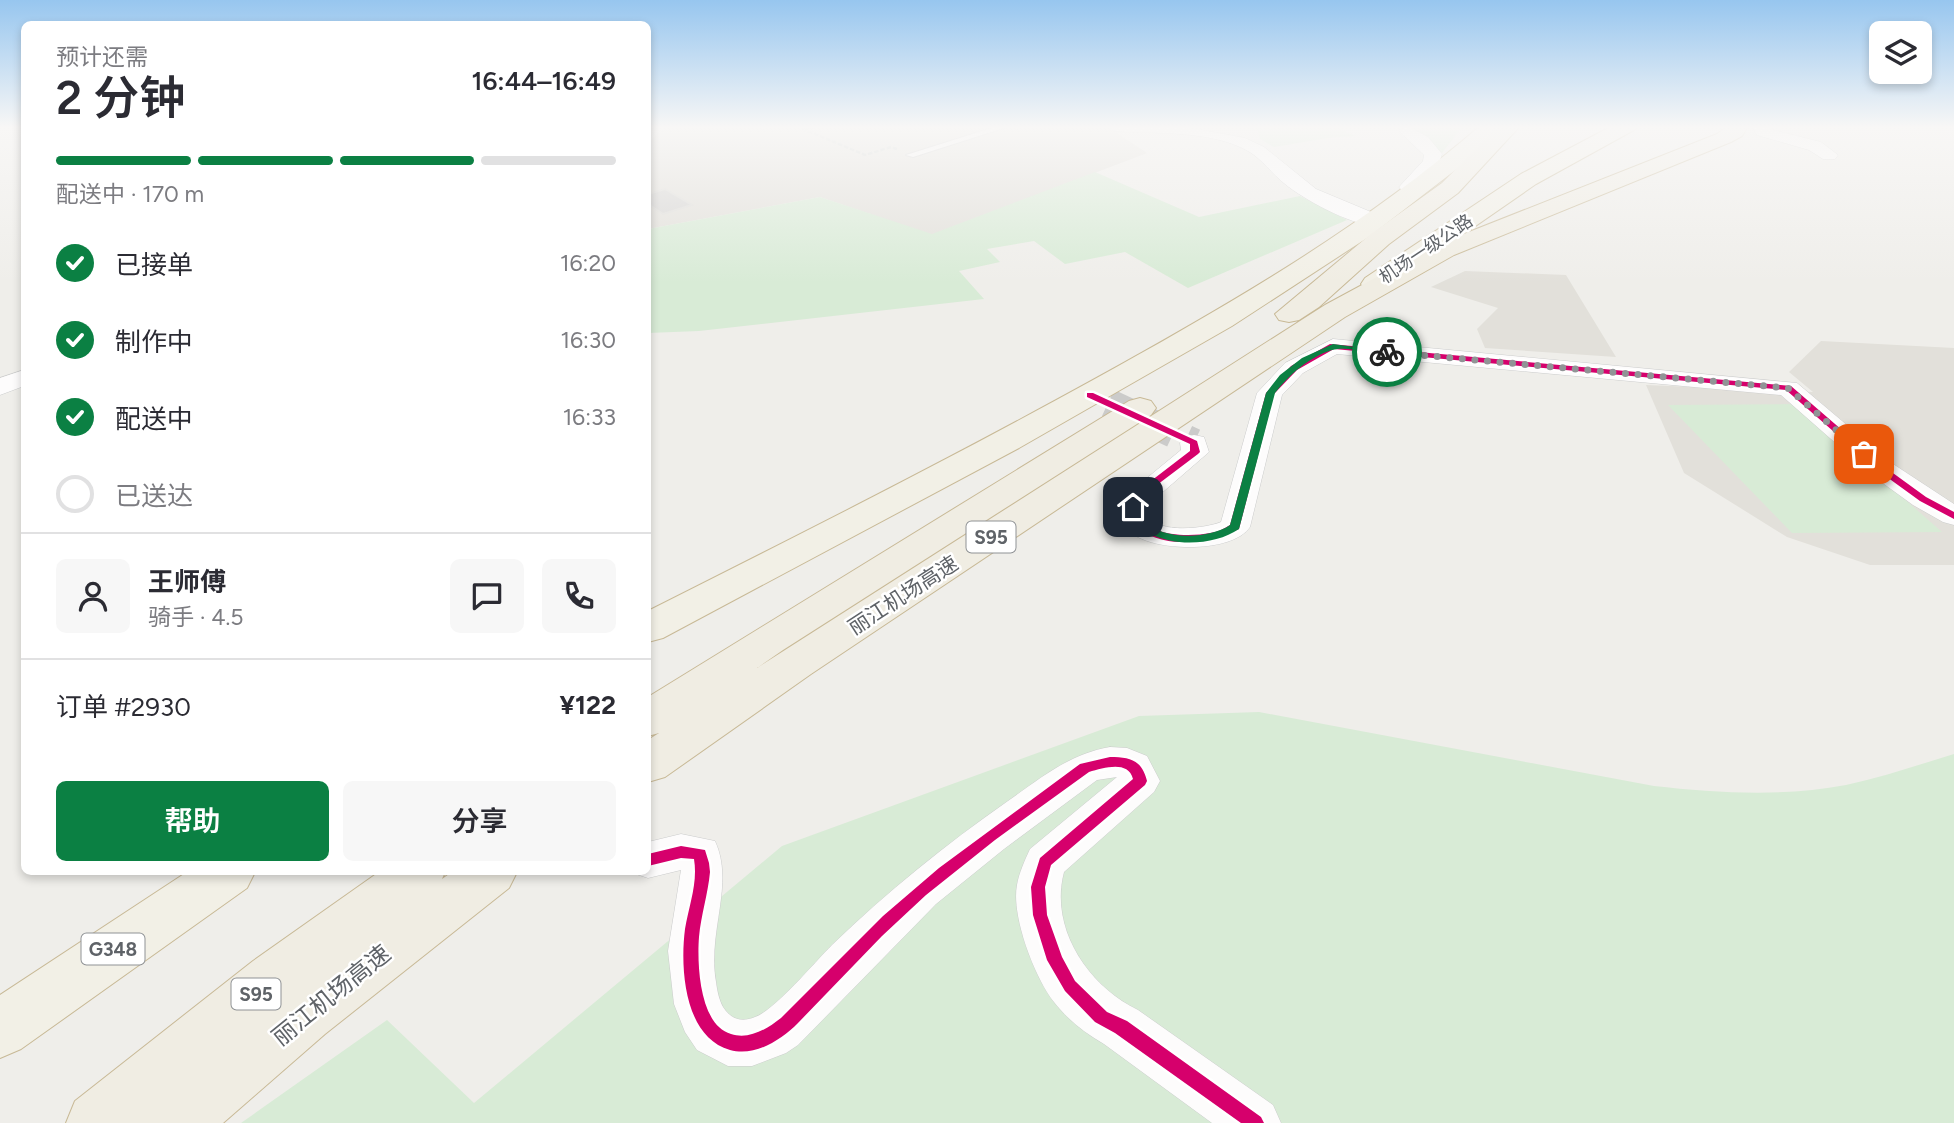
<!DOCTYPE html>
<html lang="zh">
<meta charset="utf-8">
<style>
:root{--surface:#fff;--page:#f7f7f7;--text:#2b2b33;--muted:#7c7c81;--line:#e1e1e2;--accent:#0b8043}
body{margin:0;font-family:Figtree,"Noto Sans SC",sans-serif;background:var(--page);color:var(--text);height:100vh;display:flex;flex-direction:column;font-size:26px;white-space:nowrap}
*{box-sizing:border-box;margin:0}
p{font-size:23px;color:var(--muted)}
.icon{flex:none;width:38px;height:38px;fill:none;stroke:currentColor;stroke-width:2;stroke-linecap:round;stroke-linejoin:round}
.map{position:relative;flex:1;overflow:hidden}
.panel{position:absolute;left:21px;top:21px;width:630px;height:854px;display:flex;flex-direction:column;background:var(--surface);border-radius:10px;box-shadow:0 4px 10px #0003}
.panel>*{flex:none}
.controls{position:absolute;left:1869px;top:21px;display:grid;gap:14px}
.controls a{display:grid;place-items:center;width:63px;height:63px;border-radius:10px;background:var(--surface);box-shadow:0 4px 10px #0003;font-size:35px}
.pin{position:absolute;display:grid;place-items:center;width:60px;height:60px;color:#fff;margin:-30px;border-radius:14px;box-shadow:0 4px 10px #0006}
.courier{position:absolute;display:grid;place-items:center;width:70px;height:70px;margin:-35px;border:5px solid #0b8043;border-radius:50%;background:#fff;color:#222;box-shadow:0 2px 9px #0007}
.headline em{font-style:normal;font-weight:600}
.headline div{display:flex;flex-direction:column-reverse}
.headline{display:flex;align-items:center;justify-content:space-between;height:119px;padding:0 35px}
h1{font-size:46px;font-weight:600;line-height:52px}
.bar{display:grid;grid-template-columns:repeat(4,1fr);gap:10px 7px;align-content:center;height:84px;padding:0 35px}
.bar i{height:9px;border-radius:5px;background:var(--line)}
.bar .current{background:var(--accent)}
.bar p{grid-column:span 4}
.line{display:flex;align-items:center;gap:18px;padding:0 35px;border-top:2px solid var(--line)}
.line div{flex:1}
.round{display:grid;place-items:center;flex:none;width:74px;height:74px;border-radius:10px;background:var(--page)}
ol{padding:0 35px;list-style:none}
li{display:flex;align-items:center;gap:21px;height:77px}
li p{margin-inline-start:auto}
li .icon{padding:7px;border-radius:50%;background:var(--accent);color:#fff;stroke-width:4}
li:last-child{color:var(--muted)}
li i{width:38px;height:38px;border:4px solid var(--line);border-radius:50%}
.cta{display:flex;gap:14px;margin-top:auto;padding:14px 35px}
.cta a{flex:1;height:80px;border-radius:10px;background:var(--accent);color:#fff;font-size:28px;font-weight:600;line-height:80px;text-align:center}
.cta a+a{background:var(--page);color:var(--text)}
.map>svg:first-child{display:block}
</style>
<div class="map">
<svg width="1954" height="1123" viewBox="0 0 1954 1123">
<rect width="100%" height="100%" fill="#efeeea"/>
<path fill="#e2e0da" d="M 665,126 L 1070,126 L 1109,128 L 1147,153 L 932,235 L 820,197 L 648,229 L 648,143 Z
M 1465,271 L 1566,275 L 1616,357 L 1485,348 L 1477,329 L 1498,308 L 1431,287 Z
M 1821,341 L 1954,348 L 1954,565 L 1870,565 L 1787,537 L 1684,473 L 1646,385 L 1813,392 L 1789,372 Z"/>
<path fill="#d8ebd6" d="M 1246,126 L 1333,126 L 1355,136 L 1328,138 L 1274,147 L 1260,139 L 1258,131 L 1242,127 Z
M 1406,126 L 1463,126 L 1442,153 Z
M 1095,172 L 1199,217 L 1300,196 L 1347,220 L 1188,288 L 1125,252 L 1065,264 L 1034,241 L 987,249 L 1000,262 L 959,271 L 984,299 L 699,331 L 648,333 L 648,229 L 820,197 L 932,234 Z
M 1796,404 L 1942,532 L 1792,533 L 1668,405 Z
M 1259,712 L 1654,786 C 1717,793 1783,797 1846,785 C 1883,777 1918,765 1954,754 L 1954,1123 L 241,1123 L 387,1020 L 474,1103 L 782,846 L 1139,716 Z"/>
<path fill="#d6d5d3" stroke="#deddd9" stroke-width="2" d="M 665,189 L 692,205 L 663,214 L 648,204 L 648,194 Z"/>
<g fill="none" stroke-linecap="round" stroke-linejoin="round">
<path stroke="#cbcbca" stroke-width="29" stroke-dasharray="29 14" stroke-linecap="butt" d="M 1108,403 L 1194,443"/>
<g stroke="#cbcccc" stroke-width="2">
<path id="service" d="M 998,126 L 1010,126 L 913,157 L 906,155 Z"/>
</g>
<g stroke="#cbcccc" stroke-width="1">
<path id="minor" d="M 1107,126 L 1180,126 L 1245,138 L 1264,147 L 1316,189 L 1383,217 L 1386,221 L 1383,225 C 1360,231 1303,199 1285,184 C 1272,174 1262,159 1248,151 C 1211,130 1157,134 1115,131 Z
M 1407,126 L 1428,137 L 1442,154 L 1438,166 L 1418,187 L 1423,193 L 1414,199 L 1407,197 L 1399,187 L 1423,161 L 1424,155 L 1399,131 Z
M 1752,126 L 1768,126 L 1769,129 L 1821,142 L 1838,155 L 1835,159 L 1823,159 L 1809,150 L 1757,135 Z
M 1333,339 L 1797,383 L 1893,464 L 1954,504 L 1954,525 L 1943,522 L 1913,505 L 1873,476 L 1781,395 L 1337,354 L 1303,373 L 1282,395 L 1250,527 C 1233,553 1157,552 1133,534 C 1122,526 1120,514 1119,501 L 1181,450 L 1180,443 L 1184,437 L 1194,435 L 1204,437 L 1209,452 L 1149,504 C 1149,508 1148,512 1149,515 C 1157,535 1207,528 1221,522 L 1257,393 L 1285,363 Z
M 24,370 L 24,386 L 0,395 L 0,378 Z
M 1110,747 L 1127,748 L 1147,756 L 1160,781 L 1154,792 L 1064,872 C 1049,928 1088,986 1138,1010 L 1273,1105 L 1281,1123 L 1212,1123 L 1104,1044 C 1085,1033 1068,1020 1054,1002 C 1035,978 1011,916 1017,885 C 1019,873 1025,860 1030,849 L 1117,777 L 1097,780 L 1004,849 L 936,904 L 798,1045 L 786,1053 L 752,1066 L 728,1066 L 697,1050 L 685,1032 L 674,1004 L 668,951 L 681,870 L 648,878 L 633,873 L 648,872 L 648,842 L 681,834 L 715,841 C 735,884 707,932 716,982 C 717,990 719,1000 723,1007 C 731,1019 741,1023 755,1017 C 775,1010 815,962 832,945 C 887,892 945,845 1008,801 C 1041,778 1069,754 1110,747 Z"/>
</g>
<g stroke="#c8b996" stroke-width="2">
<path id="trunk" d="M 1480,126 L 1502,126 L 1458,168 L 1370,236 L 1232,326 L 1019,448 L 663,638 L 648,642 L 648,611 C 797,536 946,461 1093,380 C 1229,305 1362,228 1480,126 Z
M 1612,126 L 1637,126 L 1634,130 L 1536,184 L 1383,290 L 1374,292 L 1365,290 L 1361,284 L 1365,278 L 1521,174 Z
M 187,872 L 255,872 L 247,888 L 21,1049 L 0,1058 L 0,995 Z"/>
</g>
<g stroke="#c8b996" stroke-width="2">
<path id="motorway" d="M 1499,126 L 1520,126 L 1458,193 L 1389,244 L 1319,307 L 1299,320 L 1289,322 L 1279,320 L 1275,314 L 1371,234 L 1442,183 Z
M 1728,126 L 1748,126 L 1742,136 L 1731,142 L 1454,255 L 1345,317 L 811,674 L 665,777 L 648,782 L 648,740 L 659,733 L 648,736 L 648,697 L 1129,401 L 1140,398 L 1151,401 L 1156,408 L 1151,415 L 783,650 L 757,668 L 1325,305 L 1436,245 L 1717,134 Z
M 379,872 L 445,872 L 442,879 L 452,872 L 517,872 L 509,888 L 325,1034 L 223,1123 L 66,1123 L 75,1101 L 253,961 Z"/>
</g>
<path stroke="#cacfcc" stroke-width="2.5" stroke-dasharray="4.5 2" stroke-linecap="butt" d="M 796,126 L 865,155 L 891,147 L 897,149
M 806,129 L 817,126"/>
<use href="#service" fill="#fdfcfc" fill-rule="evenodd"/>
<use href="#minor" fill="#fdfcfc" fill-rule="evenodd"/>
<use href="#trunk" fill="#f2f0e6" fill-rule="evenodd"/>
<use href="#motorway" fill="#f0ede3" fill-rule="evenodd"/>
<g stroke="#fff" stroke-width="5">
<path id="cycleway" d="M 1330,344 L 1791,386 L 1886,468 L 1926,497 L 1954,512 L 1954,519 L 1920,501 L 1880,472 L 1786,390 L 1334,349 L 1297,370 L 1274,394 L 1239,529 C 1211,543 1156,552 1134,522 C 1131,518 1130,512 1128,507 L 1134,494 L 1190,451 L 1190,444 L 1087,397 L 1087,393 L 1093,393 L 1197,441 L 1200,452 L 1198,454 L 1141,497 C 1128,536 1185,538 1210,533 C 1217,532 1224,529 1230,525 L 1266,393 L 1291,366 Z
M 1110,757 C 1130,757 1142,760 1147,781 L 1145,785 L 1051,865 L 1045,887 L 1047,915 L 1062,957 L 1075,981 L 1107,1012 L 1127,1021 L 1261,1117 L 1264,1123 L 1241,1123 L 1115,1033 L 1095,1022 L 1065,991 L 1047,960 L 1033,915 L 1031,887 L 1040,858 L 1133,779 C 1128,760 1104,768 1089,772 L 995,840 L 926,895 L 882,936 L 798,1023 C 781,1040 755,1057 730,1050 C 684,1037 680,968 685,929 C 689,905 698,883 694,859 L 681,858 L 648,866 L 648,854 L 681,846 L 705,850 L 709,863 L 710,872 C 708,894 701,915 699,937 C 697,963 699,1025 731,1034 C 749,1040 767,1029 781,1018 L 883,916 L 939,868 L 1080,764 Z"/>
</g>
<use href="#cycleway" fill="#d6006c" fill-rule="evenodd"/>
</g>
<linearGradient id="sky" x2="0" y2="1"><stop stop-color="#97c6ef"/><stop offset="0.45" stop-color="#f8f7f6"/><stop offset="1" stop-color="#f8f7f6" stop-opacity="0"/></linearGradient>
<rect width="1954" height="283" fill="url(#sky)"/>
<path fill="#0b8043" d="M 1333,344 L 1392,352 L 1387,354 C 1372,353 1347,346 1332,350 C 1309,357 1289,375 1275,393 L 1239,529 C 1207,551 1140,548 1127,507 L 1133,504 L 1136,505 C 1139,509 1140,516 1144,520 C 1161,541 1210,539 1230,525 L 1266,393 L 1280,375 L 1302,358 Z"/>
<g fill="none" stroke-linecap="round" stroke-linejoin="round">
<path stroke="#919496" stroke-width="7" stroke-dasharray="0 12.6" d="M 1387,352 L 1788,388 L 1864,454"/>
</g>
<g text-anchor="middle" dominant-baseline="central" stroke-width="5" stroke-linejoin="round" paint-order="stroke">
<g font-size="18" fill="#5f6368" stroke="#fff">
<text transform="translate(1426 249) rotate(-34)">机场一级公路</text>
</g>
<g fill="#fff" stroke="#8f9295" stroke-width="2">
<rect x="966.5" y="521.5" width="49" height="31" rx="5"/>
<rect x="81.5" y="933.5" width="63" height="31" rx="5"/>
<rect x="231.5" y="978.5" width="49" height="31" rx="5"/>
</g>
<g font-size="19" font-weight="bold" fill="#5f6368">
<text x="991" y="537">S95</text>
<text x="113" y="949">G348</text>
<text x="256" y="994">S95</text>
</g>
<g font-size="21" fill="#5f6368" stroke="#fff">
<text transform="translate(903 595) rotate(-33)">丽江机场高速</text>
</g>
<g font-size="24" fill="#5f6368" stroke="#fff">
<text transform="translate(331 995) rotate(-39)">丽江机场高速</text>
</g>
</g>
</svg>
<div class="controls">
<a><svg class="icon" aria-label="layers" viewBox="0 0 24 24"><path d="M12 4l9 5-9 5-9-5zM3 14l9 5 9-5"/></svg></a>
</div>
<div class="pin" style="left:1864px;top:454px;background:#ea580c"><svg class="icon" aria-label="bag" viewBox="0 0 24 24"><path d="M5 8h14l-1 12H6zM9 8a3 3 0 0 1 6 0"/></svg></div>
<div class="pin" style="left:1133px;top:507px;background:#1f2937"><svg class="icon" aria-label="home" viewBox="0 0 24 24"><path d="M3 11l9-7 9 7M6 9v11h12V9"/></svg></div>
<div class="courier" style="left:1387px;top:352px"><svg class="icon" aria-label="bike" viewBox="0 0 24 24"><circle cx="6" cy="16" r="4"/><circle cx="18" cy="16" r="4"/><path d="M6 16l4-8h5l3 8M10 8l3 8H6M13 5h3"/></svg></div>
<section class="panel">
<div class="headline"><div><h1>2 分钟</h1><p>预计还需</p></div><em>16:44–16:49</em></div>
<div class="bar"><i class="current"></i><i class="current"></i><i class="current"></i><i></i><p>配送中 · 170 m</p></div>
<ol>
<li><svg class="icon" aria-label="check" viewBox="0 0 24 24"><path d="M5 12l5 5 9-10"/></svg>已接单<p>16:20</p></li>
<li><svg class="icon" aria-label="check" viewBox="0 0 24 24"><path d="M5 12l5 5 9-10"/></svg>制作中<p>16:30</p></li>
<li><svg class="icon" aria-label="check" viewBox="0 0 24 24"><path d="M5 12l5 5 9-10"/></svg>配送中<p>16:33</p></li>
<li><i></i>已送达</li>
</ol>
<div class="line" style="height:126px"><a class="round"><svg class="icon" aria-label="person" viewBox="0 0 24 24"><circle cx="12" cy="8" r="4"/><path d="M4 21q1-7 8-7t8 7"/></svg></a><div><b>王师傅</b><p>骑手 · 4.5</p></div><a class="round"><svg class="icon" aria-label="chat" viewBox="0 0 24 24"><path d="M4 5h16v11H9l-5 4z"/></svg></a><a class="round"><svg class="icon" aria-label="phone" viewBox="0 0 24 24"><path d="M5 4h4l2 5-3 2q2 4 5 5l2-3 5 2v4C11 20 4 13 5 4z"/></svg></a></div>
<div class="line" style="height:91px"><div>订单 #2930</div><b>¥122</b></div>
<div class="cta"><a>帮助</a><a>分享</a></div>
</section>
</div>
